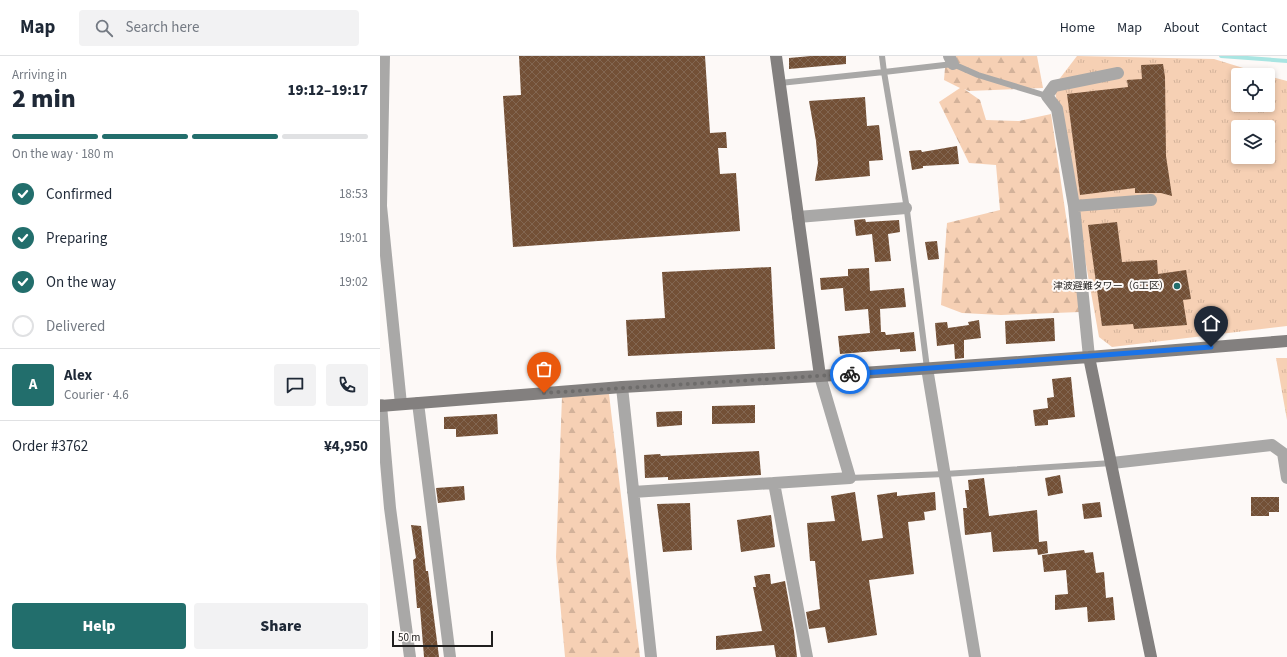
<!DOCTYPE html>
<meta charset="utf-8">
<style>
:root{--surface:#fff;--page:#f2f2f3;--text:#1f2937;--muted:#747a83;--line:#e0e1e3;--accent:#226e6c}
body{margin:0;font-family:"Source Sans 3","Noto Sans JP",sans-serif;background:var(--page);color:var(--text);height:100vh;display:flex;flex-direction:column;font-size:15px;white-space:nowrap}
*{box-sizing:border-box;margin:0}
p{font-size:13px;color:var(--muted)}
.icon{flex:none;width:22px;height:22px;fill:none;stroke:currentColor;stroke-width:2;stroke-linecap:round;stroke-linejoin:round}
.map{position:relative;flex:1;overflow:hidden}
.drawer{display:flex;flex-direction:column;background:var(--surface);width:380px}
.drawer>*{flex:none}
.controls{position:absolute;left:851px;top:12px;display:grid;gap:8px}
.controls a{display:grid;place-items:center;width:44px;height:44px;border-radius:4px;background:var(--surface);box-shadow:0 2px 6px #0003;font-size:20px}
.scale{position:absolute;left:12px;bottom:10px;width:101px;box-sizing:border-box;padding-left:4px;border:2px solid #21201f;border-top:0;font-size:11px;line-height:14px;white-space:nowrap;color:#21201f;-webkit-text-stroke:3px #fdf9f7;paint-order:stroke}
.pin{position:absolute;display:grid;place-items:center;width:34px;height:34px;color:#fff;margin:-41px -17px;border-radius:50% 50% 50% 0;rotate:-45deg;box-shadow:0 0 4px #0007}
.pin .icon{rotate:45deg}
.courier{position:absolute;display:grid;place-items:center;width:40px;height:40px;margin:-20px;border:3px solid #1a73e8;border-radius:50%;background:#fff;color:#222;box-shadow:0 1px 5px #0007}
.headline em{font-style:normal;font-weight:800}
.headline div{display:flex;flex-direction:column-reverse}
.headline{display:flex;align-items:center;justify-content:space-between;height:68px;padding:0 12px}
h1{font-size:26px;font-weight:800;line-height:30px}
.bar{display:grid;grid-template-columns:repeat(4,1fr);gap:6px 4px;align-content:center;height:48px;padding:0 12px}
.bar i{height:5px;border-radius:3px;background:var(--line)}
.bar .current{background:var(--accent)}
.bar p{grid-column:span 4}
.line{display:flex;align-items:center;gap:10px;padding:0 12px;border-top:1px solid var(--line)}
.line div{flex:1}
.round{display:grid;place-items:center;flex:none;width:42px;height:42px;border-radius:4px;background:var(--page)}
ol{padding:0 12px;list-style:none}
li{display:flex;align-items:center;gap:12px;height:44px}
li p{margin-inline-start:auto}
li .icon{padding:4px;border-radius:50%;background:var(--accent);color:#fff;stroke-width:4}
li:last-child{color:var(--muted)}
li i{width:22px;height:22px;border:2px solid var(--line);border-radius:50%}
.action{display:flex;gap:8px;margin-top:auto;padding:8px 12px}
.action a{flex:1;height:46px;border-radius:4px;background:var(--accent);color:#fff;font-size:16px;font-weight:800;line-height:46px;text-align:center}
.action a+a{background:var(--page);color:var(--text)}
header{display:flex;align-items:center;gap:24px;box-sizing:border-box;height:56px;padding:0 20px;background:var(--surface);border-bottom:1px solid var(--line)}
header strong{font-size:19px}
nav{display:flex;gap:22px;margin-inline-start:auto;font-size:14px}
.search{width:280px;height:36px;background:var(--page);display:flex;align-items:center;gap:10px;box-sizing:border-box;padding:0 14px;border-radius:4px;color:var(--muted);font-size:15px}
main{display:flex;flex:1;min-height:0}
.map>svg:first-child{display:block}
</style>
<header>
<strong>Map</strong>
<div class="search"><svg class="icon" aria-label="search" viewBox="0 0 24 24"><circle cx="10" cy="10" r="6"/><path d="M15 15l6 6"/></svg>Search here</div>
<nav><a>Home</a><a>Map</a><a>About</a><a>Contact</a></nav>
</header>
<main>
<section class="drawer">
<div class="headline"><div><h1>2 min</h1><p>Arriving in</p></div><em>19:12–19:17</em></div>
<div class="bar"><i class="current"></i><i class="current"></i><i class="current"></i><i></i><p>On the way · 180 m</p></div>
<ol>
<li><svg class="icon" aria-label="check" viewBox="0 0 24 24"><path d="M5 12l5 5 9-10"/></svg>Confirmed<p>18:53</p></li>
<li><svg class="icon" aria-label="check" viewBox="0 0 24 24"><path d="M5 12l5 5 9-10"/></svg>Preparing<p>19:01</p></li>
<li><svg class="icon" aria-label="check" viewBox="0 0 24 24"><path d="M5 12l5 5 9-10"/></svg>On the way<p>19:02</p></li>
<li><i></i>Delivered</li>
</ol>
<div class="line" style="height:72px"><b class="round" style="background:var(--accent);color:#fff">A</b><div><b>Alex</b><p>Courier · 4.6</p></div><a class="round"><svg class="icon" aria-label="chat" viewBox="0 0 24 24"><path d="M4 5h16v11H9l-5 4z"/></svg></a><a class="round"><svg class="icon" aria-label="phone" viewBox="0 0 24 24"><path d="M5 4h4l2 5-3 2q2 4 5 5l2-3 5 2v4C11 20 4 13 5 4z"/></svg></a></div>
<div class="line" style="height:52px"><div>Order #3762</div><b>¥4,950</b></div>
<div class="action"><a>Help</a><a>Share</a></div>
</section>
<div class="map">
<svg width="907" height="601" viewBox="0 0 907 601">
<defs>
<pattern id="grass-tufts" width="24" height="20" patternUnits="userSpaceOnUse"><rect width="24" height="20" fill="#f6d0b4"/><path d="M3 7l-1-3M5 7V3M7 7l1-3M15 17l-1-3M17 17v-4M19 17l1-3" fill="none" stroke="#d3b29a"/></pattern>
<pattern id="forest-firs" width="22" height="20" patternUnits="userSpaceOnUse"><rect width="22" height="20" fill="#f6d0b4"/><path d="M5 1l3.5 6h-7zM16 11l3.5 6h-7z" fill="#d3b29a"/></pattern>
<pattern id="building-cross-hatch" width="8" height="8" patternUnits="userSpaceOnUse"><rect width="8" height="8" fill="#735036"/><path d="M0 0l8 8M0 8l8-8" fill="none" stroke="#826651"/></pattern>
</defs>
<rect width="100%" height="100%" fill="#fdf9f7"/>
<path fill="url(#grass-tufts)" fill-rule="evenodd" d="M 697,0 L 834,3 L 886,19 L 858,19 L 858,49 L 888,49 L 888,20 L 907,25 L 907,270 L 732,291 L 719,281 L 674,30 ZM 858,71 L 888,71 L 888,101 L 858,101 Z
M 896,302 L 907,302 L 907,364 Z"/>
<path fill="url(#forest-firs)" d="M 566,0 L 657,0 L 663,32 L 589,35 L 584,33 L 600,44 L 606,64 L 639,65 L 671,58 L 700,256 L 621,259 L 582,257 L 561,249 L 567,167 L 620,154 L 616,109 L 589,107 L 559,46 L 580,32 L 564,24 Z
M 229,338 L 260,601 L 185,601 L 176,501 L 182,341 Z"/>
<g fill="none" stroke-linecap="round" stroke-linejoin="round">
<path stroke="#a9e5e2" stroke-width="4" d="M 841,0 L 907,5"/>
</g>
<path fill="url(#building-cross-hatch)" d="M 139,0 L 325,0 L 330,77 L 346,76 L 347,92 L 338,92 L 340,118 L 356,117 L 360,175 L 133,191 L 123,40 L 141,39 Z
M 431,0 L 466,0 L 466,8 L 409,13 L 409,2 Z
M 783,8 L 785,21 L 786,100 L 792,140 L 781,137 L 755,137 L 755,132 L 700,139 L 687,38 L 748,31 L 747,24 L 762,23 L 761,9 Z
M 485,41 L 487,70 L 499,69 L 503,104 L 489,105 L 490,120 L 435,125 L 438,107 L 436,85 L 429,45 Z
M 577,90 L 579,108 L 543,110 L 543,112 L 532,114 L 529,95 L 541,94 L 542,96 Z
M 485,163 L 486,166 L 519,164 L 520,176 L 508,178 L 511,205 L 495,206 L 492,178 L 476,180 L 474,164 Z
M 737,166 L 742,206 L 777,204 L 778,218 L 806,214 L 811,243 L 803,244 L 807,269 L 754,273 L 753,268 L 722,270 L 708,169 Z
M 557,185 L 559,203 L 548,204 L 545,186 Z
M 391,211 L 395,293 L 248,300 L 246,264 L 285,262 L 282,216 Z
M 489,212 L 490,235 L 524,232 L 526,251 L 500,253 L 501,276 L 505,276 L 506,279 L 534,276 L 536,295 L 520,296 L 520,293 L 460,298 L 458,280 L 490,277 L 488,253 L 465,255 L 463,232 L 441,234 L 440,222 L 468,220 L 468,213 Z
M 674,262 L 675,285 L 626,288 L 625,265 Z
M 599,264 L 601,282 L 584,284 L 584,302 L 575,303 L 574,288 L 557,290 L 555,267 L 567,266 L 568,272 L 589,269 L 588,266 Z
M 691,321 L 695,361 L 668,364 L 668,369 L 655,370 L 653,354 L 668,352 L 667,342 L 674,341 L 672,323 Z
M 375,349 L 375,367 L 332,368 L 332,350 Z
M 302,355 L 302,369 L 277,371 L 276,356 Z
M 117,358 L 118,378 L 76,381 L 76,373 L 64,373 L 64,361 Z
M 379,395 L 381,419 L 288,424 L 288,421 L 265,422 L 264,399 L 280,398 L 281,400 Z
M 680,419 L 683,437 L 668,440 L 665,422 Z
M 604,422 L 609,460 L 657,454 L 659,486 L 667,485 L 668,497 L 658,499 L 657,493 L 613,496 L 611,476 L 585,479 L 583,452 L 587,452 L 585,434 L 589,434 L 588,424 Z
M 84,430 L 85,444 L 58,447 L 56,432 Z
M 475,436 L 482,485 L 503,482 L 497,439 L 517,436 L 517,440 L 555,436 L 556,454 L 544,456 L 545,464 L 528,466 L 534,518 L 489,524 L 497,579 L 448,587 L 445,571 L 429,573 L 426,556 L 440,553 L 435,505 L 430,505 L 427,467 L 455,465 L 451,440 Z
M 871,441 L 899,441 L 899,456 L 889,456 L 889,460 L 871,460 Z
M 720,446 L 722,461 L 704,463 L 702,448 Z
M 310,447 L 312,494 L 283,496 L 277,448 Z
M 391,459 L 395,491 L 361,496 L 357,464 Z
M 31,469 L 41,470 L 46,515 L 48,515 L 59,601 L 44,601 L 40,552 L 37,552 L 33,504 L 36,502 Z
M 704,494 L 705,497 L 713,496 L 716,517 L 724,516 L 726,542 L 733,541 L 735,564 L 708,566 L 707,551 L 675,554 L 675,539 L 688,538 L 686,514 L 664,516 L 662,499 Z
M 386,518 L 390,518 L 391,528 L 405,525 L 414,575 L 417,601 L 396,601 L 394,589 L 336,594 L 336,580 L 382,575 L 373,531 L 376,531 L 374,520 Z"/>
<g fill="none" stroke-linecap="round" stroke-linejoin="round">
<path stroke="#a9a8a7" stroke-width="6" d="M 400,27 L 504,16 L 502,0
M 547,312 L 526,147 L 504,16 L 573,8 L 598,19 L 667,40
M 470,422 L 565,418 L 732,407"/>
<path stroke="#a9a8a7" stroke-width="12" d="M 4,0 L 1,150 L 21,348
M 569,0 L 573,8
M 694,150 L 771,144
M 418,161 L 526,152
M 709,301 L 694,150 L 677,53 L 667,40 L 674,30 L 738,17
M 547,312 L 595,601
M 242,331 L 271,601
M 38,347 L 70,601
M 1,349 L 10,452 L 30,601
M 732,407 L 892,389 L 903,397 L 907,422
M 394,427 L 427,601
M 253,436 L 470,422 L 440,320"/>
<path stroke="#83807f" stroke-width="12" d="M 396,0 L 440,320
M 709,301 L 907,285
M 0,350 L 242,331 L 440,320 L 709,301 L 771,601"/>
</g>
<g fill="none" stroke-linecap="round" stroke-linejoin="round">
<path stroke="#6e6c6b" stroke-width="4" stroke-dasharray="0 7.2" d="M 164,337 L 470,318"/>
<path stroke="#1a73e8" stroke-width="5" d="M 470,318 L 831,291"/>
</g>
<circle fill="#226e6c" stroke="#fdf9f7" stroke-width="1.5" cx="797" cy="230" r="4"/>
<g text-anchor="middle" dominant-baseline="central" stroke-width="4" stroke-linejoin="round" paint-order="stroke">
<g font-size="10" fill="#21201f" stroke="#fdf9f7" text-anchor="end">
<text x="789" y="230">津波避難タワー（G工区）</text>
</g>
</g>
</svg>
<div class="controls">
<a><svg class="icon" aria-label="locate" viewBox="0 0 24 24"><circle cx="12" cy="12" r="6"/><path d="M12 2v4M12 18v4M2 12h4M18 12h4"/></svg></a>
<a><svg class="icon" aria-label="layers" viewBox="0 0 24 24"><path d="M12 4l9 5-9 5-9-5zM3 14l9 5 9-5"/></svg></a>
</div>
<div class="scale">50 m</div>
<div class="pin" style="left:164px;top:337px;background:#ea580c"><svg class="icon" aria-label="bag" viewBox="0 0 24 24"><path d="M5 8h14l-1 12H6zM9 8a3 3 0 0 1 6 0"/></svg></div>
<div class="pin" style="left:831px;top:291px;background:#1f2937"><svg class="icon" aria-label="home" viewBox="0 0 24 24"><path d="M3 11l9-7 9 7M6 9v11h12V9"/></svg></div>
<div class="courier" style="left:470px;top:318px"><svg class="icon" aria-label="bike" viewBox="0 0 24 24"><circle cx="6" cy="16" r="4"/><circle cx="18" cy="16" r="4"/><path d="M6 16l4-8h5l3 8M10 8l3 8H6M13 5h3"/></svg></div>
</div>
</main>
